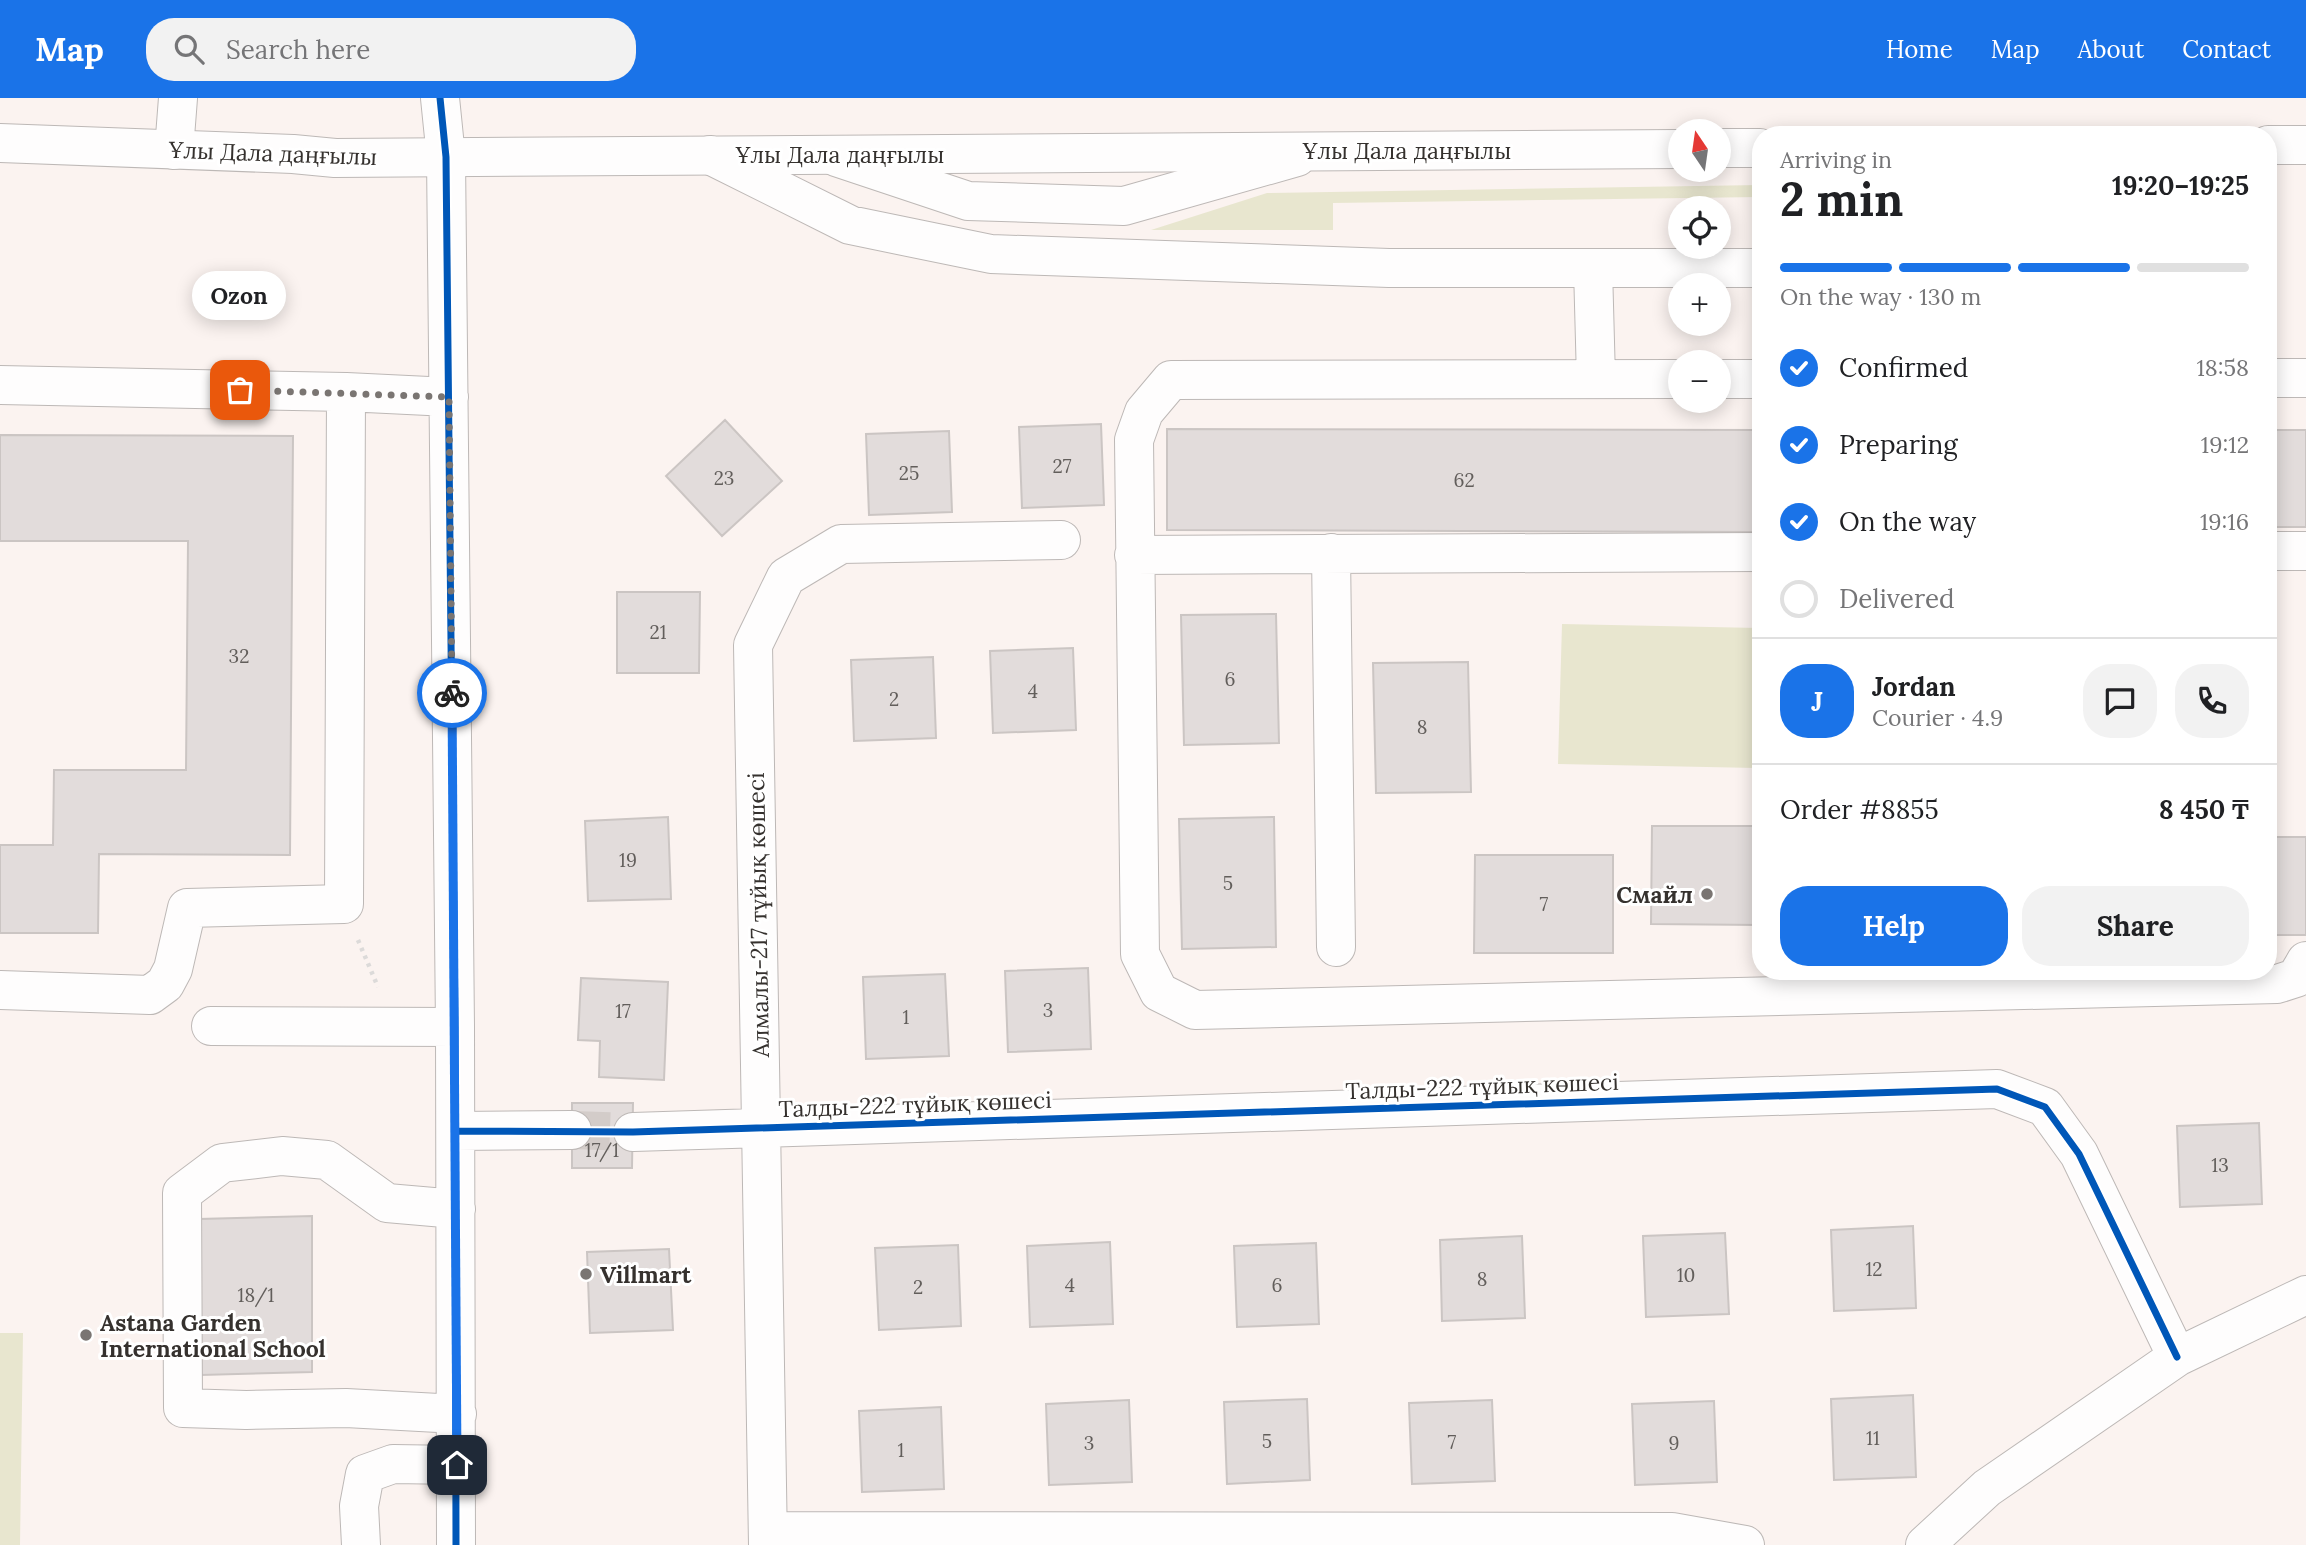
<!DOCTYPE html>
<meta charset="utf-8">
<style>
:root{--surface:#fff;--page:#f2f2f2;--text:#202124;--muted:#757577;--line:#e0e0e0;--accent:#1a73e8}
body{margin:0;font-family:Lora,serif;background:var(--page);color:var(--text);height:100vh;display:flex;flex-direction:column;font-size:26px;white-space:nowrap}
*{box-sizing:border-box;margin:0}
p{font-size:23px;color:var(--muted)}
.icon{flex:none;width:38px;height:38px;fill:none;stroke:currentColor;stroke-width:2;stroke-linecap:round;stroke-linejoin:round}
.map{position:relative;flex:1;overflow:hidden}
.details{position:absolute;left:1752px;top:28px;width:525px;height:854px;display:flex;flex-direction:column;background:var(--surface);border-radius:28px;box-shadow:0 4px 18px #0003}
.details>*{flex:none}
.needle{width:46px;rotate:347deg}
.controls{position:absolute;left:1668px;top:21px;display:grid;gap:14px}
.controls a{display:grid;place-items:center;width:63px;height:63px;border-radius:50%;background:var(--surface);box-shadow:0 4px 18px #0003;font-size:35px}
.pin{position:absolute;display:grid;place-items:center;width:60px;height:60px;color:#fff;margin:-30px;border-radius:14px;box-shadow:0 4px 10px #0006}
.courier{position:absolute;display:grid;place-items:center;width:70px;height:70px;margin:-35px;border:5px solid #1a73e8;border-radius:50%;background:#fff;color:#222;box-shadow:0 2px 9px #0007}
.bubble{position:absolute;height:49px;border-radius:24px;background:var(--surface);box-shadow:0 4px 18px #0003;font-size:23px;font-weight:700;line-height:49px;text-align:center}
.overview em{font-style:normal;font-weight:700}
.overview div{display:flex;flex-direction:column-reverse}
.overview{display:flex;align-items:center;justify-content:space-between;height:119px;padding:0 28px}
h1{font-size:46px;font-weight:700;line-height:52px}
.bar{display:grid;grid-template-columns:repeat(4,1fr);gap:10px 7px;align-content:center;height:84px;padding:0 28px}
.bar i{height:9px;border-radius:5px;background:var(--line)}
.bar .current{background:var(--accent)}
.bar p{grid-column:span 4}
.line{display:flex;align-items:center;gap:18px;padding:0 28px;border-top:2px solid var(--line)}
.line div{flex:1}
.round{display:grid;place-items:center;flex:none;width:74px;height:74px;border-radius:28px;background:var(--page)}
ol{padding:0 28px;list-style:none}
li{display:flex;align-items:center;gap:21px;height:77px}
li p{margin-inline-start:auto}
li .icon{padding:7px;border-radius:50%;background:var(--accent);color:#fff;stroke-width:4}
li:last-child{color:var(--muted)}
li i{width:38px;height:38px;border:4px solid var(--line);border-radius:50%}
.button{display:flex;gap:14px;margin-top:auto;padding:14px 28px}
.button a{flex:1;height:80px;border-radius:28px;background:var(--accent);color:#fff;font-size:28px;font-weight:700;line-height:80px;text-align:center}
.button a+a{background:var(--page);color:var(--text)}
header{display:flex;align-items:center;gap:42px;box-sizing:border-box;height:98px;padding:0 35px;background:var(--accent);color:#fff}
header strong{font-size:33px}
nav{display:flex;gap:38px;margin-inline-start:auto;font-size:24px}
.search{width:490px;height:63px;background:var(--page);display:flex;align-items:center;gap:18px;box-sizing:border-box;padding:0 24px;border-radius:28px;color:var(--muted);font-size:26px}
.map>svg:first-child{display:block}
</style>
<header>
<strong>Map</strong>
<div class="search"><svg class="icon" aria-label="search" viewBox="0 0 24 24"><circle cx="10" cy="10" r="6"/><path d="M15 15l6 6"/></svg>Search here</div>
<nav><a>Home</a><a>Map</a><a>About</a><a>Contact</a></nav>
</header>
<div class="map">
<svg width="2306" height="1447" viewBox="0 0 2306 1447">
<rect width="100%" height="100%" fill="#fbf3f0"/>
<path fill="#e8e6cf" d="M 1760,87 L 1760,99 L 1333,105 L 1333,132 L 1151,132 L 1267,95 Z
M 1562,526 L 1759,530 L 1756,670 L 1558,666 Z
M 0,1235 L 23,1235 L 20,1447 L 0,1447 Z"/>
<path fill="#e2dcdb" stroke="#cbc5c3" stroke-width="2" d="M 725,322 L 782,383 L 722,438 L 666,378 Z
M 1101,326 L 1104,407 L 1022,410 L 1019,329 Z
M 1167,331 L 1760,332 L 1760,434 L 1167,432 Z
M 2268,332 L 2306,332 L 2306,429 L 2268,429 Z
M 949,333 L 952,414 L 869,417 L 866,336 Z
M 0,337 L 293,338 L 290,757 L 99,756 L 98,835 L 0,835 L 0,747 L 53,747 L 54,672 L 186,672 L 188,443 L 0,443 Z
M 617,494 L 700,494 L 699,575 L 617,575 Z
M 1276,516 L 1279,645 L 1184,647 L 1181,517 Z
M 1073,550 L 1076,632 L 993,635 L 990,553 Z
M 933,559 L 936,640 L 854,643 L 851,562 Z
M 1468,564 L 1471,694 L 1376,695 L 1373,565 Z
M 668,719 L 671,801 L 588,803 L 585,723 Z
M 1274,719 L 1276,849 L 1182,851 L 1179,721 Z
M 1652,728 L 1760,728 L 1760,827 L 1651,826 Z
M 2268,739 L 2306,739 L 2306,837 L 2268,837 Z
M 1475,757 L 1613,757 L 1613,855 L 1474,855 Z
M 1088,870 L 1091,951 L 1008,954 L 1005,873 Z
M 945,876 L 949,958 L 866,961 L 863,879 Z
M 581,880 L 668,884 L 664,982 L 599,979 L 600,943 L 578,942 Z
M 572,1005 L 633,1005 L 632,1070 L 572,1070 Z
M 2259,1025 L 2262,1106 L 2180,1109 L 2177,1028 Z
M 312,1118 L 312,1274 L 201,1277 L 199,1121 Z
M 1913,1128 L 1916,1210 L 1834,1213 L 1831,1132 Z
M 1725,1135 L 1729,1216 L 1646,1219 L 1643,1138 Z
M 1522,1138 L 1525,1220 L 1442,1223 L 1440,1142 Z
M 1110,1144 L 1113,1226 L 1030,1229 L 1027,1148 Z
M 1316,1145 L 1319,1226 L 1237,1229 L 1234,1148 Z
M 958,1147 L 961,1228 L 879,1232 L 875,1150 Z
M 669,1151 L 673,1232 L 590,1235 L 587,1154 Z
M 1913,1297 L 1916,1379 L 1834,1382 L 1831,1301 Z
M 1307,1301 L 1310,1382 L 1227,1386 L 1224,1304 Z
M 1129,1302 L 1132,1384 L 1049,1387 L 1046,1306 Z
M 1492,1302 L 1495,1383 L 1412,1386 L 1409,1305 Z
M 1714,1303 L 1717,1384 L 1635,1387 L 1632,1306 Z
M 941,1309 L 944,1391 L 862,1394 L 859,1313 Z"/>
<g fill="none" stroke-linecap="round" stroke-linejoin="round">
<path stroke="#d3ccc9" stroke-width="38" stroke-dasharray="38 19" stroke-linecap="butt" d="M 572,1032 L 633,1034"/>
<g stroke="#bdb8b6" stroke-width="40">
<path id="minor" d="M 440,0 L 446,59 L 455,929 L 456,1447
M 174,52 L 178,0
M 710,57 L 850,127 L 991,156 L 1389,170 L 1760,170
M 836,59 L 968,103 L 1124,108 L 1297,59
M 1593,170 L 1596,281
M 2268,280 L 2306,280
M 1680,281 L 1171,282 L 1144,314 L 1134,342 L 1140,856 L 1159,894 L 1195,912 L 2277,886 L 2296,880 L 2306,863
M 1718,281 L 1760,281
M 0,287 L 346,294
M 2268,453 L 2306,453
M 1331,455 L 1336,849
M 1134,457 L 1760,454
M 0,892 L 150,897 L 165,886 L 173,871 L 187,810 L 344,806 L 346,294 L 449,299
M 211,928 L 455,929
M 456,1033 L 572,1032
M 633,1034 L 1997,991 L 2045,1009 L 2079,1056 L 2177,1259
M 456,1111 L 387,1105 L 327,1062 L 282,1058 L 222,1065 L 182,1095 L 183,1310 L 246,1312 L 346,1310 L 457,1316
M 768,1433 L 1672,1434 L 1745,1447
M 361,1447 L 359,1408 L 365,1376 L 393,1366 L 457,1367
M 768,1447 L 753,547 L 786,479 L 841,446 L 1061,442
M 1925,1447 L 1987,1390 L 2177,1259 L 2306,1197"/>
</g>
<g stroke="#bdb8b6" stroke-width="40">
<path id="major" d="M 0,45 L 293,56 L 335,60 L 1680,51
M 2268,47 L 2306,47
M 1718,50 L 1760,50"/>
</g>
<path stroke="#dcdad9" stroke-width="4.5" stroke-dasharray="3.5 5" stroke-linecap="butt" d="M 358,842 L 378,889"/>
<use href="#minor" stroke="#fefdfd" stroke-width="38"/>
<use href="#major" stroke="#fefdfd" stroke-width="38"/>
<g stroke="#fff" stroke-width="11">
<path id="cycleway" d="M 440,0 L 446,59 L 455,929 L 456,1447
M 456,1033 L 633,1034 L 1997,991 L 2045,1009 L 2079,1056 L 2177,1259"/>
</g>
<use href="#cycleway" stroke="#0057b8" stroke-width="7"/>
</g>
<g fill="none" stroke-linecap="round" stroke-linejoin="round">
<path stroke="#7a7572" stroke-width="7" stroke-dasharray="0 12.6" d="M 240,292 L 449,299 L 452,595"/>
<path stroke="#1a73e8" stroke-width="9" d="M 452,595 L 457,1367"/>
</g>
<g fill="#7a7572" stroke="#fff" stroke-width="2.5">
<circle cx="1707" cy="796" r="7"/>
<circle cx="586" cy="1176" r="7"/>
<circle cx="86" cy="1237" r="7"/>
</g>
<g text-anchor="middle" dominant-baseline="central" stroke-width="6" stroke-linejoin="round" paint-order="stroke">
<g font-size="19" fill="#625e5b">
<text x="1062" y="368">27</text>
<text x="909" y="375">25</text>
<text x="724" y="380">23</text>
<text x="1464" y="382">62</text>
<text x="658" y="534">21</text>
<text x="239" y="558">32</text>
<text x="1230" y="581">6</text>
<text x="1033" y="593">4</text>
<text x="894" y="601">2</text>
<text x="1422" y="629">8</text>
<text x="628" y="762">19</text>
<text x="1228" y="785">5</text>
<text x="1544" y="806">7</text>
<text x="1048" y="912">3</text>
<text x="623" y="913">17</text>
<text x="906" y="919">1</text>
<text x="602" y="1052">17/1</text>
<text x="2220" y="1067">13</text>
<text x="1874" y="1171">12</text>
<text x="1686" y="1177">10</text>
<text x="1482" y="1181">8</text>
<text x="1070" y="1187">4</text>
<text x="1277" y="1187">6</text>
<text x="918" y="1189">2</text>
<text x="256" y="1197">18/1</text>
<text x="1873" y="1340">11</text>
<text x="1267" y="1343">5</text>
<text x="1452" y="1344">7</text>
<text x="1089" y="1345">3</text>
<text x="1674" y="1345">9</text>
<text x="901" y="1352">1</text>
</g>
<g font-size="23" fill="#35312e" stroke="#fff">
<text x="1407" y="52">Ұлы Дала даңғылы</text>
<text transform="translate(273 55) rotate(2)">Ұлы Дала даңғылы</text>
<text x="840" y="56">Ұлы Дала даңғылы</text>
<text transform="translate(758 817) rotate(-91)">Алмалы-217 тұйық көшесі</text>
<text transform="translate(1482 988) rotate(-2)">Талды-222 тұйық көшесі</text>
<text transform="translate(915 1006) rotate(-2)">Талды-222 тұйық көшесі</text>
</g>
<g font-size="23" font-weight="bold" fill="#35312e" stroke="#fff" text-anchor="start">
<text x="1693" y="796" text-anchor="end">Смайл</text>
<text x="600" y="1176">Villmart</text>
<text x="100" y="1224">Astana Garden<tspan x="100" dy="26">International School</tspan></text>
</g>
</g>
</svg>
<div class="controls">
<a><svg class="needle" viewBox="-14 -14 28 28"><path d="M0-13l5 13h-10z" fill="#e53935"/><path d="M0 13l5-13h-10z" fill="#757577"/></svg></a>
<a><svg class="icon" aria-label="locate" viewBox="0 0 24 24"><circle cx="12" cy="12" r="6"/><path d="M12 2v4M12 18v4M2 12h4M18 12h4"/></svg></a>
<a>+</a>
<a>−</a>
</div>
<div class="pin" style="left:240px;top:292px;background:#ea580c"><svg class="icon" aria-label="bag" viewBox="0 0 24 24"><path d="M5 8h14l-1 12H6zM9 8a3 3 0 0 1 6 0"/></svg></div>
<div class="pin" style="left:457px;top:1367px;background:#1f2937"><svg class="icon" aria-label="home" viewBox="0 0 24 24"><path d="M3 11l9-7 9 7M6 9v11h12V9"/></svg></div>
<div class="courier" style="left:452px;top:595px"><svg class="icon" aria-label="bike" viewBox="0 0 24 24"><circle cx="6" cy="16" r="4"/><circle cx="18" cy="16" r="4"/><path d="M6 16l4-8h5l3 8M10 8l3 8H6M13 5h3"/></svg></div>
<div class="bubble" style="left:192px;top:173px;width:94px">Ozon</div>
<section class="details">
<div class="overview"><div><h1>2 min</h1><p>Arriving in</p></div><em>19:20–19:25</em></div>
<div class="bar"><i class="current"></i><i class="current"></i><i class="current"></i><i></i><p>On the way · 130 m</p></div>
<ol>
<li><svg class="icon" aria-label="check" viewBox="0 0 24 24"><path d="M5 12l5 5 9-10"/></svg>Confirmed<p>18:58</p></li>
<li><svg class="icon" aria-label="check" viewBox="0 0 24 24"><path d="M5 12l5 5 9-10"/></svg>Preparing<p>19:12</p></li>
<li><svg class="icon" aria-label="check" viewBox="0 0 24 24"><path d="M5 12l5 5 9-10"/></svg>On the way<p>19:16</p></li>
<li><i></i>Delivered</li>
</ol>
<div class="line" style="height:126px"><b class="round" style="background:var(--accent);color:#fff">J</b><div><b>Jordan</b><p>Courier · 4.9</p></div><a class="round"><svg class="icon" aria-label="chat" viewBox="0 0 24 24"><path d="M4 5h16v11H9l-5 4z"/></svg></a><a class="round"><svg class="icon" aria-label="phone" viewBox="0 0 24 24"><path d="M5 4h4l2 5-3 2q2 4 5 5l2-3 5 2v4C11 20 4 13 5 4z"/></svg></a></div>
<div class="line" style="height:91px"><div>Order #8855</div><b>8 450 ₸</b></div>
<div class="button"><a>Help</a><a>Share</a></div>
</section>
</div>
